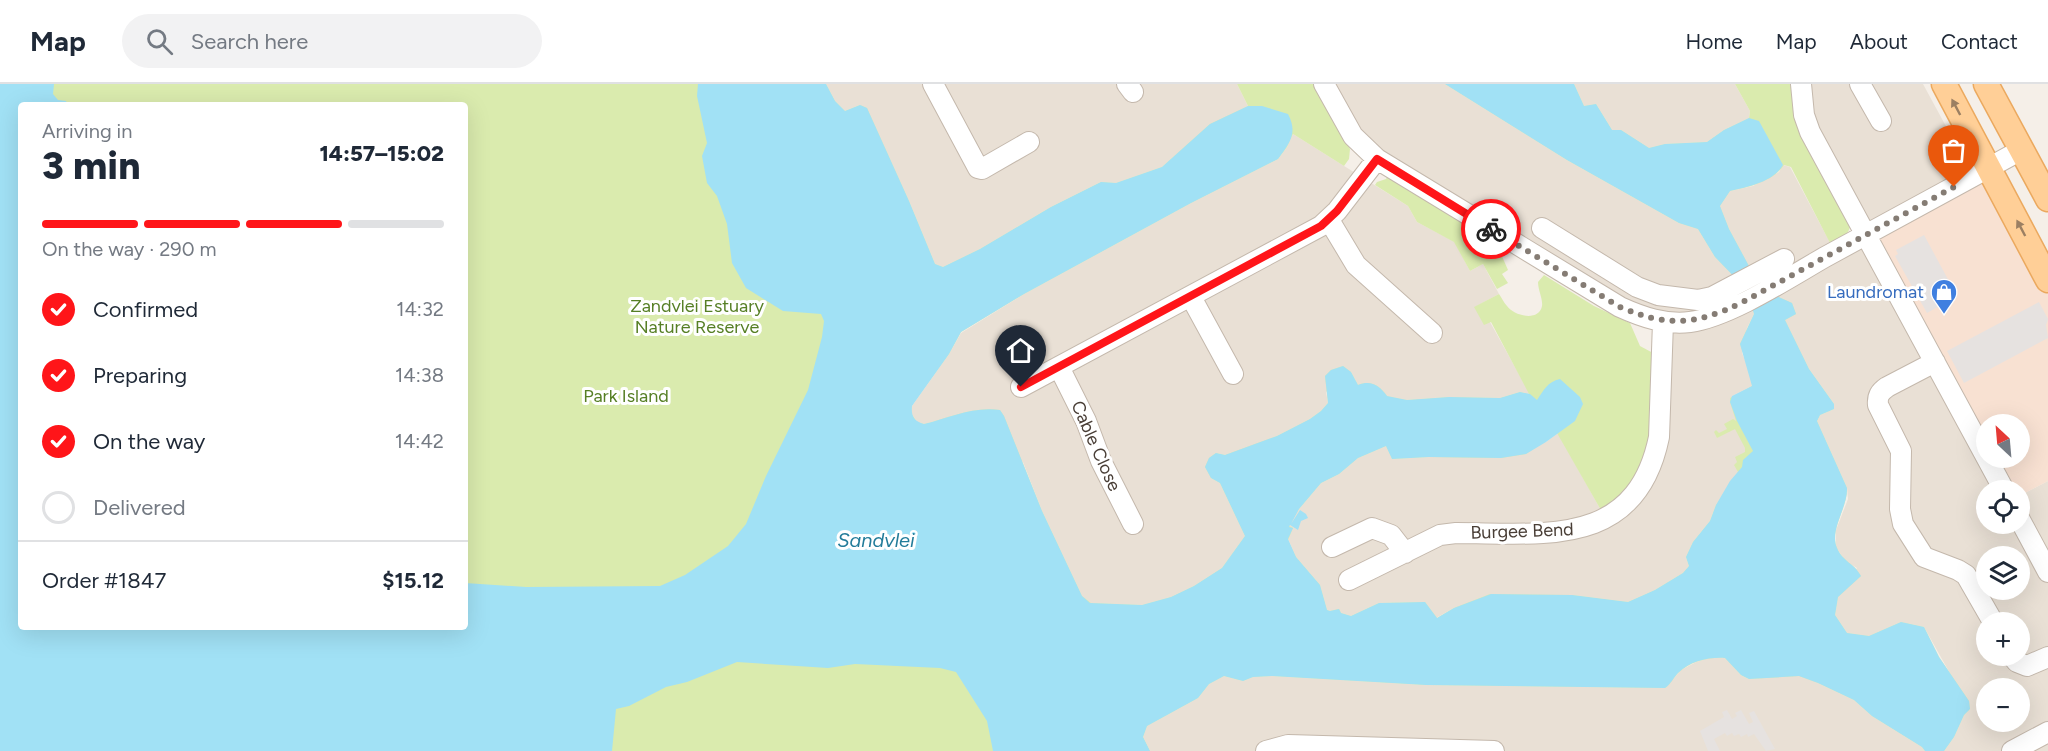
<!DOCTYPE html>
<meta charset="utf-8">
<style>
:root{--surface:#fff;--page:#f2f2f3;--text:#1f2937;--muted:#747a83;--line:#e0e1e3;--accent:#ff1519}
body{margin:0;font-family:Figtree,sans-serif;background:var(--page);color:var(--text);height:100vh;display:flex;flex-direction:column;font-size:22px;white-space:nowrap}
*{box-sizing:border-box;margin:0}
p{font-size:20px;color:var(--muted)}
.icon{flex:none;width:33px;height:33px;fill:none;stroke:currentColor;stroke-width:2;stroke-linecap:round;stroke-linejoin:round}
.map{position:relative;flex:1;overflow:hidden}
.panel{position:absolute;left:18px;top:18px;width:450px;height:528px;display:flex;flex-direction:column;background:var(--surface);border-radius:6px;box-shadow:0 6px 24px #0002}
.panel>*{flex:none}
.needle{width:39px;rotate:334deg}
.controls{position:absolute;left:1976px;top:330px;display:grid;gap:12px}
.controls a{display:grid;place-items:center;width:54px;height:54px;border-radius:50%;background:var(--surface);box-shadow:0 6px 24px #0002;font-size:30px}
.pin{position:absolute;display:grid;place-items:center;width:51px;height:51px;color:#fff;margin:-62px -26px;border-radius:50% 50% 50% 0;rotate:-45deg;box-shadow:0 0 6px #0007}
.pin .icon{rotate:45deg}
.courier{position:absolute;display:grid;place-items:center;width:60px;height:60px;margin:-30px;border:4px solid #ff1519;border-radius:50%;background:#fff;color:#222;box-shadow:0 2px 8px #0007}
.summary em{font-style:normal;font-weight:800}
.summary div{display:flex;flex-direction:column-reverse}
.summary{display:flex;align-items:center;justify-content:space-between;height:102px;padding:0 24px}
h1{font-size:39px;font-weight:800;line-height:45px}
.bar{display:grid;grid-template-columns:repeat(4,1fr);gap:9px 6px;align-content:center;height:72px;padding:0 24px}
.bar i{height:8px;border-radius:4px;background:var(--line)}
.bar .active{background:var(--accent)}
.bar p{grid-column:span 4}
.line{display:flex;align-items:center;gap:15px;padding:0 24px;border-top:2px solid var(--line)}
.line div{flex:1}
ol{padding:0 24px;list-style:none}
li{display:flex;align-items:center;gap:18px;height:66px}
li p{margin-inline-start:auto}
li .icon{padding:6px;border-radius:50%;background:var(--accent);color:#fff;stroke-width:4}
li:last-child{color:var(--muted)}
li i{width:33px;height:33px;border:3px solid var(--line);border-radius:50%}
header{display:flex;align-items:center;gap:36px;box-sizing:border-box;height:84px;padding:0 30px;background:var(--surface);border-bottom:2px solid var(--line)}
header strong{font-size:28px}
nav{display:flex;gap:33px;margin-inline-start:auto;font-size:21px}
.search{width:420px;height:54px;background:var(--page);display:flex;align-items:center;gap:15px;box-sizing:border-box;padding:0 21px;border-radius:33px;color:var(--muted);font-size:22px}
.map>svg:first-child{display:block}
</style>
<header>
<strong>Map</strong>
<div class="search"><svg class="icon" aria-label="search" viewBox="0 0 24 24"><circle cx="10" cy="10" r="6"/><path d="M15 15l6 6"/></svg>Search here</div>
<nav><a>Home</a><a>Map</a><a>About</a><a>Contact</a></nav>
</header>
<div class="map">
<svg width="2048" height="667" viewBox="0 0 2048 667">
<rect width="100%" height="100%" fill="#f5efe8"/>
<path fill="#e9e0d5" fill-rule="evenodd" d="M 826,0 L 1237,0 L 1248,22 L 1210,41 L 1162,83 L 1116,99 L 1101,98 L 1051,123 L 980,165 L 943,183 L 935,180 L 909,117 L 869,29 L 860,21 L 845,27 L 835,17 Z
M 1324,0 L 1445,0 L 1567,76 L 1679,139 L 1698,145 L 1715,173 L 1747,206 L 1754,230 L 1747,244 L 1742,269 L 1750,288 L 1752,302 L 1732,312 L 1749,362 L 1738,388 L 1716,421 L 1710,437 L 1693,458 L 1686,473 L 1689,482 L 1683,489 L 1655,506 L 1628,518 L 1572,511 L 1454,524 L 1436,534 L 1424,518 L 1379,519 L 1351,532 L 1341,529 L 1339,526 L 1330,527 L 1327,526 L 1320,501 L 1296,473 L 1288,455 L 1292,444 L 1289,443 L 1299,425 L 1321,399 L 1339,390 L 1358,374 L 1386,362 L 1392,375 L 1429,373 L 1546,358 L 1558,349 L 1602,428 L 1663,238 L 1377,75 Z
M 1574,0 L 1735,0 L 1750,27 L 1749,34 L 1724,46 L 1707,58 L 1665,60 L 1649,64 L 1621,46 L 1612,46 L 1596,20 L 1584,22 Z
M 1801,0 L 1923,0 L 1973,92 L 1897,134 L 2004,406 L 1986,406 L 1986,440 L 2019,440 L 2019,412 L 2048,397 L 2048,667 L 1944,667 L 1954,653 L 1964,631 L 1970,625 L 1924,543 L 1901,538 L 1869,552 L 1847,549 L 1835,531 L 1838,513 L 1857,484 L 1845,477 L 1836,463 L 1836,446 L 1848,415 L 1847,404 L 1817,337 L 1820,331 L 1834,325 L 1834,320 L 1809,285 L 1772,210 L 1757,198 L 1729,145 L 1720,122 L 1730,107 L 1753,102 L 1779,88 L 1783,81 L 1790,83 L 1835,168 L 1866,152 L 1810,48 ZM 1986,472 L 2019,472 L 2019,506 L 1986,506 ZM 1986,538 L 2019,538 L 2019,572 L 1986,572 ZM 1986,604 L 2019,604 L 2019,638 L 1986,638 Z
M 1293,50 L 1408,122 L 1417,138 L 1455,158 L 1470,187 L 1483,180 L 1499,210 L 1475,223 L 1490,238 L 1530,310 L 1520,308 L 1500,314 L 1449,313 L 1407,316 L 1387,312 L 1358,301 L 1351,288 L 1326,308 L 1328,319 L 1321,327 L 1310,335 L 1277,352 L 1250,363 L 1225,371 L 1216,369 L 1211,394 L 1220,399 L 1245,452 L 1222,484 L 1194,502 L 1171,513 L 1142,521 L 1090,519 L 1082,512 L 1042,427 L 1023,378 L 944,335 L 924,340 L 917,338 L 911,329 L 912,322 L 949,270 L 961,249 L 1024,210 L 1191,119 L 1278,75 L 1287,63 Z
M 1712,573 L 1725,574 L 1741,591 L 1749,595 L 1799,591 L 1818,599 L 1854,616 L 1872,632 L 1922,663 L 1925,667 L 1150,667 L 1143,653 L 1147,642 L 1198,614 L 1209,600 L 1224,592 L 1243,597 L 1253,593 L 1272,592 L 1426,601 L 1665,604 L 1681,586 L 1696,578 Z"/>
<path fill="#f8e1d2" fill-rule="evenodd" d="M 1989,84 L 2048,196 L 2048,397 L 2019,412 L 2019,406 L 2004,406 L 1866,151 ZM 1986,340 L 2019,340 L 2019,374 L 1986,374 Z"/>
<path fill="#daebae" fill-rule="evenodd" d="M 0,0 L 826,0 L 835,17 L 845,27 L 860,21 L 867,24 L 909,117 L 935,180 L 943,183 L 980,165 L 1051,123 L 1101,98 L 1116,99 L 1162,83 L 1210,40 L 1248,22 L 1237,0 L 1316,0 L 1318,10 L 1350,65 L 1349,75 L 1344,82 L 1293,50 L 1287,63 L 1278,75 L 1191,119 L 1024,210 L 961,248 L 949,270 L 912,321 L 911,329 L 917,338 L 924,340 C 949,334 973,322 1000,326 L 1004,332 L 1042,427 L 1082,512 L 1091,519 L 1142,521 L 1171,513 L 1194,502 L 1222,484 L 1245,452 L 1220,399 L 1211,394 L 1205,383 L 1209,374 L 1216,369 L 1225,371 L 1277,352 L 1310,335 L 1321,327 L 1328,319 L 1325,292 L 1331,286 L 1343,282 L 1351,288 L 1358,301 C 1371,296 1379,301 1387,312 L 1407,316 L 1449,313 L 1500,314 L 1520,308 L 1529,310 L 1491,238 L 1484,241 L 1474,223 L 1499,210 C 1502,214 1504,219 1507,222 C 1514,232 1539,238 1542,222 C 1543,215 1538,206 1538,198 L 1544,191 L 1594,222 L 1630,239 L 1640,262 L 1653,269 C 1655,313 1658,371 1627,407 C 1620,415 1610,421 1602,428 L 1557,349 L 1526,370 L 1501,374 L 1429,373 L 1392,375 L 1386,362 L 1358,374 L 1339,390 L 1321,399 L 1299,425 L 1289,442 L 1293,444 L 1288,456 L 1296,473 L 1320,501 L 1327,526 L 1330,527 L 1339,525 L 1341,529 L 1351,532 L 1379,519 L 1425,518 L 1437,534 L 1454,524 L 1490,510 L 1572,511 L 1628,518 L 1655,506 L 1683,489 L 1689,482 L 1686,473 L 1693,458 L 1710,437 L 1716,421 L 1738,388 L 1734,381 L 1737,378 L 1735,373 L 1745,368 L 1745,364 L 1735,345 L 1717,354 L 1714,348 L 1716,346 L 1719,349 L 1727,345 L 1724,340 L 1733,335 L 1736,337 L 1730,318 L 1730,314 L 1752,302 L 1750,288 L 1740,260 L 1754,230 L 1747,206 L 1715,173 L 1698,145 L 1679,139 L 1567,76 L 1445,0 L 1574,0 L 1584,22 L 1596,20 L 1612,46 L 1621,46 L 1649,64 L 1665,60 L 1707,58 L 1724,46 L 1749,34 L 1750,27 L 1735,0 L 1794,0 L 1850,143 C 1847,153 1840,156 1831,161 L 1791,83 L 1784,81 C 1773,98 1749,103 1730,107 L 1720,122 L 1729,145 L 1757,197 L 1763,200 L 1772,210 L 1792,219 L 1796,230 L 1785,236 L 1809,285 L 1834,320 L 1834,325 L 1820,331 L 1817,337 L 1847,404 C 1848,423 1829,446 1837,464 C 1843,478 1854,479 1861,492 L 1838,513 L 1835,531 L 1847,549 L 1869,552 L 1901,538 L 1924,543 L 1939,573 L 1969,617 L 1970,625 L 1964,631 L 1954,653 L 1944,667 L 1925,667 L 1922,663 L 1872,632 L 1854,616 L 1818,599 L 1799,592 L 1749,595 L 1741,591 L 1725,574 C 1709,573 1691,577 1678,589 C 1673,594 1671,600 1665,604 L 1426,601 L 1272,592 L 1253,593 L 1243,597 L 1224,592 L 1209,600 L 1198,614 L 1147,642 L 1143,653 L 1150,667 L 0,667 ZM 21,21 L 465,21 L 465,543 L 21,543 Z
M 1388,91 L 1504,165 L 1501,170 L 1508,186 L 1502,190 L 1508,199 L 1497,205 L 1483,180 L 1470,187 L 1454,158 L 1417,138 L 1408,122 L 1375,101 L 1377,98 L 1386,95 Z"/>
<path fill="#e6e2e0" d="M 1924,151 L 1957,212 L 1927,229 L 1895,172 L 1898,170 L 1896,166 Z
M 2039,218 L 2048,235 L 2046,241 L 2048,254 L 1964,299 L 1947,267 Z
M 1727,626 L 1732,635 L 1737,632 L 1735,629 L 1741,626 L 1749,640 L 1753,638 L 1749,629 L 1754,627 L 1775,665 L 1766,667 L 1754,650 L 1748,653 L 1747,650 L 1741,653 L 1739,650 L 1734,652 L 1732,649 L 1727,652 L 1725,649 L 1714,655 L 1720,667 L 1708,667 L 1700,647 L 1724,633 L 1722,628 Z"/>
<path fill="#a1e1f5" d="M 0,0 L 54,0 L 53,10 L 58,16 L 66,17 L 68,21 L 21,21 L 21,543 L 465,543 L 465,499 L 526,503 L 660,502 L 685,491 L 728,462 L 746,440 L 766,392 L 808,306 L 822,253 L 824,237 L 821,230 L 783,227 L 746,204 L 732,179 L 727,140 L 717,112 L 707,99 L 702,72 L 707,59 L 697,12 L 698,0 L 826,0 L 835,17 L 845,27 L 860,21 L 867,24 L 909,117 L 935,180 L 943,183 L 980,165 L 1051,123 L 1101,98 L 1116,99 L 1162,83 L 1210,40 L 1248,22 L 1262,22 L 1288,30 C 1298,49 1290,59 1278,75 L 1191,119 L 1024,210 L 961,248 L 949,270 L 912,322 C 911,332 914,337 924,340 C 949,334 973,322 1000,326 L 1004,332 L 1042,427 L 1082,512 L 1090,519 L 1142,521 L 1171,513 L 1194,502 L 1222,484 L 1245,452 L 1220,399 L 1211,394 L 1205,383 L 1209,374 L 1216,369 L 1225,371 L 1277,352 L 1310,335 L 1321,327 L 1328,319 L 1325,292 L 1331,286 L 1343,282 L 1351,288 L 1358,301 C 1371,296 1379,301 1387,312 L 1407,316 L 1449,313 L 1500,314 L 1520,308 L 1530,310 L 1537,316 C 1544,306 1547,298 1560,295 L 1580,313 L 1583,320 L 1575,337 L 1546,358 L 1526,370 L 1501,374 L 1429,373 L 1392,375 L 1386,362 L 1358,374 L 1339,390 L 1321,399 L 1299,425 L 1291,440 L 1300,426 L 1306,430 L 1308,434 L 1301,437 L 1298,446 L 1290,441 L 1289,443 L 1293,444 L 1288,455 L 1296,473 L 1320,501 L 1327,526 L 1330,527 L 1339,525 L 1341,529 L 1351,532 L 1379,519 L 1425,518 L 1437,534 L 1454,524 L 1491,510 L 1572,511 L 1628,518 L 1655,506 L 1683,489 L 1689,482 L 1686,473 L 1693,458 L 1710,437 L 1716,421 L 1730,397 L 1742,383 L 1743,376 L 1753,367 L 1737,337 L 1730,318 L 1732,312 L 1752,302 L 1740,260 L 1754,230 L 1747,206 L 1715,173 L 1698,145 L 1679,139 L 1567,76 L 1445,0 L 1574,0 L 1584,22 L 1596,20 L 1612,46 L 1621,46 L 1649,64 L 1665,60 L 1707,58 L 1724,46 L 1749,34 L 1759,37 L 1783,81 C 1773,98 1748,103 1730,107 L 1720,122 L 1729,145 L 1757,197 L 1763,200 L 1772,210 L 1792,219 L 1796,230 L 1785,236 L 1809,285 L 1834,320 L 1834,325 L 1820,331 L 1817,337 L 1847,404 C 1848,423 1829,446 1837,464 C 1843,478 1854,479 1861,492 L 1838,513 L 1835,531 L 1847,549 L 1869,552 L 1901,538 L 1924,543 L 1939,573 L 1969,617 L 1970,625 L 1964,631 L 1954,653 L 1944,667 L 1925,667 L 1922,663 L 1872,632 L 1854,616 L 1818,599 L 1799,592 L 1749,595 L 1741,591 L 1725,574 C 1709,573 1690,577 1678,589 C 1673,594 1671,600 1665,604 L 1426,601 L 1272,592 L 1253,593 L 1243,597 L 1224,592 L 1209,600 L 1198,614 L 1147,642 L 1143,653 L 1150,667 L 993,667 L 987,637 L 956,588 L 940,584 L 855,580 L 828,584 L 737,578 L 687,598 L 666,603 L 629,622 L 616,625 L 612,667 L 0,667 Z"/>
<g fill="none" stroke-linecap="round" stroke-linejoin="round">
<g stroke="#c4b8ac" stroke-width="22">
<path id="minor" d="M 933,0 L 978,84 L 982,85 L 1029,58
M 1127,0 L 1133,8
M 1324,0 L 1353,52 L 1377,75 L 1620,223 C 1642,233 1665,241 1690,238 C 1729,233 1790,193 1825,173 C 1891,137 1956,102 2021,66
M 1801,0 L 1804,31 L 1810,48 L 2004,406
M 1860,0 L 1881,37
M 1329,136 L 1356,181 L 1432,249
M 1542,144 L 1637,203 L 1658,211 L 1698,216 L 1712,213 L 1784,175
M 1191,213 L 1233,290
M 1935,278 L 1887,303 C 1880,308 1877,312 1878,321 L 1901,367 L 1900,425 L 1903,440 L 1924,473 L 1958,486 L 1966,491 L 1993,538
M 1059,283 L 1086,337 L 1101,377 L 1133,440
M 1021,303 L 1321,142 L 1337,127 L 1377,75
M 2019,434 L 2048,488
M 1332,463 L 1372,444 L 1391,451 L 1405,469
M 1349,496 L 1440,451 L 1456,449 C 1544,449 1636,465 1659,353 L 1663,238
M 2012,572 L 2017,578 L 2027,582 L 2048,573
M 1266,667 L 1288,661 L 1494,667
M 2012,667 L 2048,648"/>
</g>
<g stroke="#eba95f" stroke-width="27">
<path id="major" d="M 1944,0 L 2048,196
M 1986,0 L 2048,115"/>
</g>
<use href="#minor" stroke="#fff" stroke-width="20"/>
<use href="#major" stroke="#ffcf97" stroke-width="24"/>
</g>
<defs><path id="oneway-solid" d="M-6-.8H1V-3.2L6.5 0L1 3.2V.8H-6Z" transform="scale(1.5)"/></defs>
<g fill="#9b7f62">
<use href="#oneway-solid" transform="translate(1956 23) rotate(-118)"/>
<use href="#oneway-solid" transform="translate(2021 144) rotate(-118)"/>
</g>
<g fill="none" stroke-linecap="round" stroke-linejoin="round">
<path stroke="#857c74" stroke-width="6" stroke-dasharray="0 10.8" d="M 1491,145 L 1620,223 C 1666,243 1696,241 1741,219 L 1954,103"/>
<path stroke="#ff1519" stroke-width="8" d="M 1021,303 L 1321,142 L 1337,127 L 1377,75 L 1491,145"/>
</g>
<defs>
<g id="shop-pin" transform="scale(1.35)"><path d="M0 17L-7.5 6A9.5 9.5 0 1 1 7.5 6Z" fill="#3f7fe0" stroke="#fff"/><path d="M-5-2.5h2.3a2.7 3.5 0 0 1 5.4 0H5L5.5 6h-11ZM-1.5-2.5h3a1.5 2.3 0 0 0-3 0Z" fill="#fff"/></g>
</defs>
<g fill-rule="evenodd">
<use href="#shop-pin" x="1944" y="208"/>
</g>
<g text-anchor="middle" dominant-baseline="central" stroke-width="6" stroke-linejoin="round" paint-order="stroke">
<g font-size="18" fill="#366cbe" stroke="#fff" text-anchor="end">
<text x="1924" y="208">Laundromat</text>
</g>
<g font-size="18" fill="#567f25" stroke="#fff">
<text x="697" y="222">Zandvlei Estuary<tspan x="697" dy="21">Nature Reserve</tspan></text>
<text x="626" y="312">Park Island</text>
</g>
<g font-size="18" fill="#493e36" stroke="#fff">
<text transform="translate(1096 362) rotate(66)">Cable Close</text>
<text transform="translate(1522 447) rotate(-2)">Burgee Bend</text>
</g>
<g font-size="20" font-style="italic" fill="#237c9a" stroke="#fff">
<text x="876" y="456">Sandvlei</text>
</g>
</g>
</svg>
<div class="controls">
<a><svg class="needle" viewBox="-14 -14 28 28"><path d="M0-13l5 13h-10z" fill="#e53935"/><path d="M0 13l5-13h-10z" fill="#747a83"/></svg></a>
<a><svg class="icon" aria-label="locate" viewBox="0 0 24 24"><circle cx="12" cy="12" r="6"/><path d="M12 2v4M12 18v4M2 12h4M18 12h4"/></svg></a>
<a><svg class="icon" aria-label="layers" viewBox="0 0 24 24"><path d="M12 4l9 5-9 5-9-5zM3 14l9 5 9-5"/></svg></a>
<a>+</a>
<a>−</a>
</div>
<div class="pin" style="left:1954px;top:103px;background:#ea580c"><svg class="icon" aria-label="bag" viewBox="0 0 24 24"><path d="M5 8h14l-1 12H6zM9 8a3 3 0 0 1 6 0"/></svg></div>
<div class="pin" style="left:1021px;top:303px;background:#1f2937"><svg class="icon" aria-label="home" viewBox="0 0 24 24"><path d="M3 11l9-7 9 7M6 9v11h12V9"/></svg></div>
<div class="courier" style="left:1491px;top:145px"><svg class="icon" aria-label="bike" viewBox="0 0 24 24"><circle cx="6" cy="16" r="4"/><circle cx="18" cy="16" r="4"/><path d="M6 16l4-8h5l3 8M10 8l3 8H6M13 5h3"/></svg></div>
<section class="panel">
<div class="summary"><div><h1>3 min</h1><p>Arriving in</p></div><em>14:57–15:02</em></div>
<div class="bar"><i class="active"></i><i class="active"></i><i class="active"></i><i></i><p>On the way · 290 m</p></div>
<ol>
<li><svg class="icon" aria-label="check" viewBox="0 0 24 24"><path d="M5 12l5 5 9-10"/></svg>Confirmed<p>14:32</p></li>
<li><svg class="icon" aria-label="check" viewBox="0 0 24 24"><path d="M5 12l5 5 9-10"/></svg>Preparing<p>14:38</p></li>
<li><svg class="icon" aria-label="check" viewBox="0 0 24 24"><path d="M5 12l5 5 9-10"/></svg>On the way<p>14:42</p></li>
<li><i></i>Delivered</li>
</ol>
<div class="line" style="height:78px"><div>Order #1847</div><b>$15.12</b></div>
</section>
</div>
